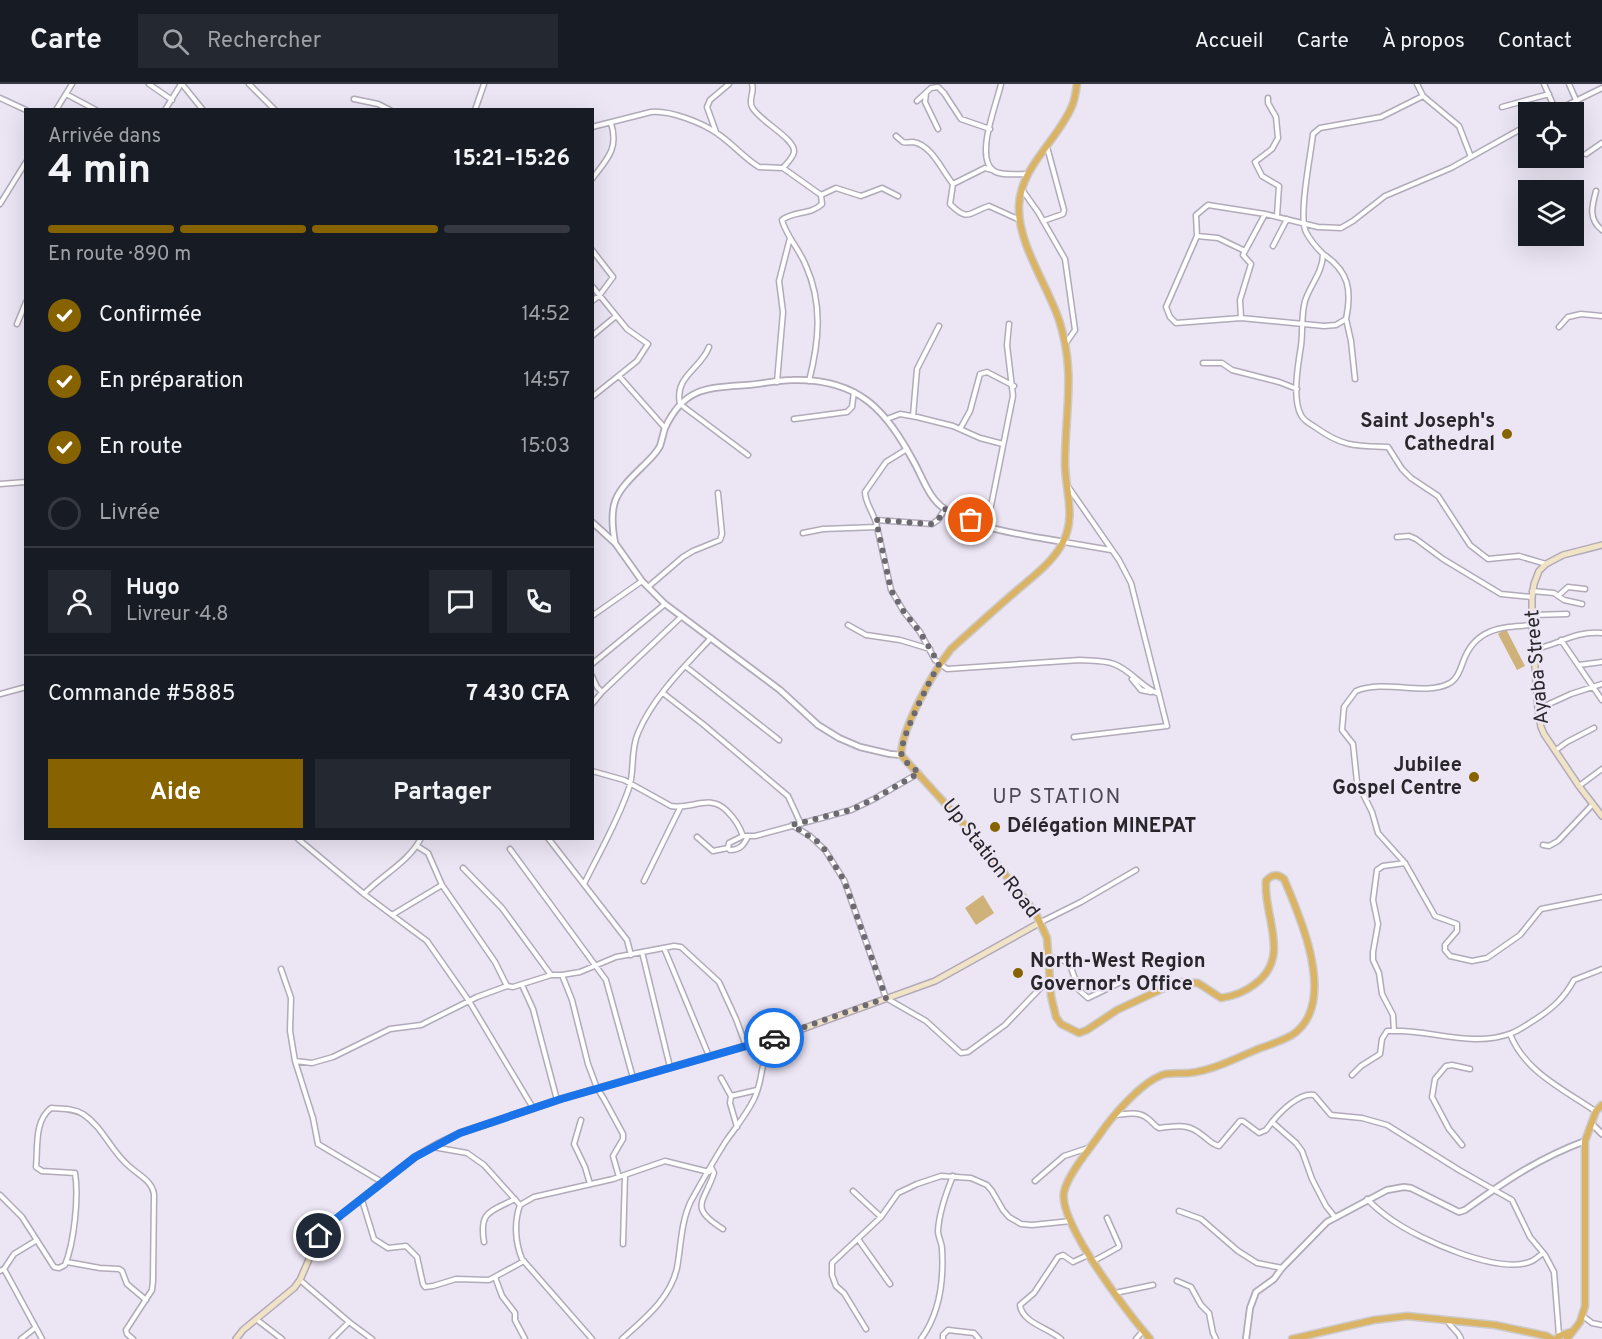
<!DOCTYPE html>
<html lang="fr">
<meta charset="utf-8">
<style>
:root{--surface:#171b24;--page:#242831;--text:#f1f3f6;--muted:#9ea1a6;--line:#363941;--accent:#876300}
body{margin:0;font-family:Overpass,sans-serif;background:var(--page);color:var(--text);height:100vh;display:flex;flex-direction:column;font-size:22px;white-space:nowrap}
*{box-sizing:border-box;margin:0}
p{font-size:20px;color:var(--muted)}
.icon{flex:none;width:33px;height:33px;fill:none;stroke:currentColor;stroke-width:2;stroke-linecap:round;stroke-linejoin:round}
.map{position:relative;flex:1;overflow:hidden}
.details{position:absolute;left:24px;top:24px;width:570px;height:732px;display:flex;flex-direction:column;background:var(--surface);border-radius:0px;box-shadow:0 6px 24px #0002}
.details>*{flex:none}
.fabs{position:absolute;left:1518px;top:18px;display:grid;gap:12px}
.fabs a{display:grid;place-items:center;width:66px;height:66px;border-radius:0px;background:var(--surface);box-shadow:0 6px 24px #0002;font-size:30px}
.pin{position:absolute;display:grid;place-items:center;width:51px;height:51px;color:#fff;margin:-26px;border:3px solid #fff;border-radius:50%;box-shadow:0 2px 6px #0007}
.courier{position:absolute;display:grid;place-items:center;width:60px;height:60px;margin:-30px;border:4px solid #1a73e8;border-radius:50%;background:#fff;color:#222;box-shadow:0 2px 8px #0007}
.headline em{font-style:normal;font-weight:700}
.headline div{display:flex;flex-direction:column-reverse}
.headline{display:flex;align-items:center;justify-content:space-between;height:102px;padding:0 24px}
h1{font-size:39px;font-weight:700;line-height:45px}
.bar{display:grid;grid-template-columns:repeat(4,1fr);gap:9px 6px;align-content:center;height:72px;padding:0 24px}
.bar i{height:8px;border-radius:4px;background:var(--line)}
.bar .current{background:var(--accent)}
.bar p{grid-column:span 4}
.line{display:flex;align-items:center;gap:15px;padding:0 24px;border-top:2px solid var(--line)}
.line div{flex:1}
.round{display:grid;place-items:center;flex:none;width:63px;height:63px;border-radius:0px;background:var(--page)}
ol{padding:0 24px;list-style:none}
li{display:flex;align-items:center;gap:18px;height:66px}
li p{margin-inline-start:auto}
li .icon{padding:6px;border-radius:50%;background:var(--accent);color:#fff;stroke-width:4}
li:last-child{color:var(--muted)}
li i{width:33px;height:33px;border:3px solid var(--line);border-radius:50%}
.cta{display:flex;gap:12px;margin-top:auto;padding:12px 24px}
.cta a{flex:1;height:69px;border-radius:0px;background:var(--accent);color:#fff;font-size:24px;font-weight:700;line-height:69px;text-align:center}
.cta a+a{background:var(--page);color:var(--text)}
header{display:flex;align-items:center;gap:36px;box-sizing:border-box;height:84px;padding:0 30px;background:var(--surface);border-bottom:2px solid var(--line)}
header strong{font-size:28px}
nav{display:flex;gap:33px;margin-inline-start:auto;font-size:21px}
.search{width:420px;height:54px;background:var(--page);display:flex;align-items:center;gap:15px;box-sizing:border-box;padding:0 21px;border-radius:0px;color:var(--muted);font-size:22px}
.map>svg:first-child{display:block}
</style>
<header>
<strong>Carte</strong>
<div class="search"><svg class="icon" aria-label="search" viewBox="0 0 24 24"><circle cx="10" cy="10" r="6"/><path d="M15 15l6 6"/></svg>Rechercher</div>
<nav><a>Accueil</a><a>Carte</a><a>À propos</a><a>Contact</a></nav>
</header>
<div class="map">
<svg width="1602" height="1255" viewBox="0 0 1602 1255">
<rect width="100%" height="100%" fill="#ece5f4"/>
<path fill="#ceb27a" d="M 1506,545 L 1525,582 L 1517,586 L 1498,550 Z
M 983,811 L 994,829 L 976,841 L 965,824 Z"/>
<g fill="none" stroke-linecap="round" stroke-linejoin="round">
<g stroke="#b1aab9" stroke-width="7">
<path id="minor" d="M 149,0 L 172,16
M 182,0 L 203,26
M 249,0 L 275,26
M 752,0 C 755,8 748,15 752,23 C 758,36 796,55 794,68 C 793,74 786,80 783,84
M 1001,0 C 997,19 974,74 994,87 C 1002,92 1017,90 1027,90
M 1417,0 L 1423,12 L 1459,42 L 1471,73
M 1544,0 L 1556,27
M 1569,0 L 1576,16
M 926,9 L 925,18 L 938,45
M 66,10 L 96,26
M 1423,12 L 1381,33 L 1320,44 L 1313,50 C 1311,70 1298,132 1306,148 C 1310,156 1317,164 1323,170 C 1323,188 1310,201 1305,217 C 1301,231 1303,247 1301,262 C 1298,280 1292,315 1301,331 C 1303,336 1310,340 1315,343 C 1343,363 1355,362 1388,363 L 1402,385 L 1411,394 L 1438,412 L 1470,461 L 1488,475 L 1519,472 L 1546,480
M 0,14 L 26,26
M 1268,14 L 1268,19 L 1276,33 L 1278,54 L 1272,65 L 1255,78 L 1262,92 L 1279,102 L 1277,132
M 354,15 L 378,20 L 390,26
M 917,17 L 931,4 L 938,3 L 944,9 L 961,35 L 990,45
M 1502,23 L 1549,10
M 56,26 L 72,0
M 165,26 L 181,0
M 475,26 L 484,0
M 1553,28 L 1602,4
M 592,43 L 651,28 C 670,26 703,39 718,50 C 733,60 744,74 759,83 L 783,84 L 821,111 L 822,120 C 811,131 793,127 782,136 C 786,152 800,166 806,182 C 823,220 819,258 809,297
M 716,48 L 707,23 L 710,16 L 729,0
M 896,52 L 903,58 C 906,59 909,58 913,58 C 932,61 942,87 953,100 L 985,84 L 992,86
M 1586,70 L 1602,59
M 592,95 C 607,75 619,65 611,39
M 953,100 L 950,120 C 969,139 969,128 989,122 L 1020,136
M 1023,107 L 1038,128 L 1065,175 L 1075,246 L 1066,259
M 1596,107 C 1592,122 1588,135 1602,146
M 821,111 L 836,104 L 861,112 L 882,104 L 898,112
M 0,120 L 26,78
M 1043,137 L 1063,130 L 1064,126 L 1047,63
M 1197,152 L 1218,154 L 1245,167
M 1273,162 L 1287,135
M 592,166 L 613,193 L 599,212 L 592,217
M 1323,170 C 1349,187 1352,206 1346,235 L 1336,241 L 1324,242 L 1241,234 L 1176,239 L 1170,233 L 1166,223 L 1197,152 L 1196,131 L 1208,121 L 1265,130 L 1318,143 L 1341,144 L 1353,137 L 1385,112 L 1451,84 L 1528,41
M 592,202 L 627,245 L 648,260 L 637,277 L 592,313
M 1241,234 L 1240,216 L 1251,180 L 1243,171 L 1265,130
M 1346,235 L 1351,257 L 1355,295
M 17,240 L 26,218
M 1559,243 L 1568,233 L 1581,230 L 1602,232
M 592,252 L 616,232
M 709,263 C 701,285 674,292 680,320 L 748,371
M 1203,279 L 1222,279 L 1232,286 L 1279,298 L 1297,305
M 619,292 L 665,344
M 777,298 L 783,228 L 779,197 L 790,154
M 913,332 L 917,285 L 939,242
M 794,335 L 847,328 L 852,323 L 854,308
M 887,335 L 900,330 L 917,333 L 953,342 L 980,354 L 1003,360
M 960,345 L 970,327 L 980,290 L 987,288 L 1014,302
M 0,400 L 26,398
M 1069,404 L 1119,476 L 1131,499 L 1167,642 L 1074,653
M 876,436 L 932,440 L 938,436 L 945,425
M 987,442 L 1013,312 L 1007,261 L 1009,240
M 877,443 C 875,430 865,420 865,408 L 886,378 L 907,365
M 803,449 L 823,445 L 877,443 L 891,506 L 904,528 L 920,548 L 935,576 L 947,585 L 1080,576 C 1091,577 1103,576 1114,580 C 1131,586 1142,604 1159,610
M 1397,453 L 1409,452 L 1416,455 L 1443,475 L 1501,510 L 1532,513
M 1064,458 L 1111,466
M 648,503 L 683,473 L 693,467 L 720,456 L 722,450 L 718,409
M 1532,507 L 1554,509 L 1564,516 L 1582,520
M 1559,511 L 1568,503 L 1585,505
M 1532,531 L 1567,530
M 592,532 L 642,497
M 848,541 L 866,551 L 900,556 L 930,565
M 1532,541 C 1501,543 1475,544 1463,578 C 1460,586 1457,596 1448,600 C 1423,612 1385,595 1356,607 L 1344,623 L 1342,646 L 1353,660 L 1357,698 L 1372,728 L 1378,749 L 1405,779 L 1435,832 L 1457,840 L 1457,847 L 1445,861 L 1445,866 L 1450,872 L 1472,877 L 1487,874 L 1520,851 L 1541,825 L 1602,813
M 1561,556 L 1602,616
M 1535,565 C 1561,560 1573,547 1602,549
M 592,580 L 665,520
M 1579,581 L 1602,578
M 685,582 L 779,656
M 592,592 L 597,603 L 602,608
M 1132,595 L 1141,606 L 1151,608
M 663,609 L 704,641 L 788,712 L 800,738
M 0,610 L 26,603
M 592,620 L 602,608 L 681,533
M 1538,625 L 1571,610 L 1602,600
M 1556,666 L 1567,658 L 1594,644
M 592,687 L 624,696 L 671,722 C 692,726 710,709 727,727 C 734,734 740,743 743,752
M 1579,702 L 1602,685
M 792,741 L 810,752 L 825,766 L 844,796 L 886,914 L 926,937 L 961,969 L 968,968 L 1005,941 L 1050,894
M 748,752 C 744,761 740,766 730,766 L 728,764 L 729,759 L 743,752 L 755,752 L 851,726 L 874,715 L 919,689
M 697,753 L 713,767 L 728,764
M 297,754 L 364,810 L 427,857 L 469,917 L 533,1024
M 548,754 L 627,856 L 631,871
M 1543,761 L 1549,762 L 1558,757 L 1593,720
M 417,762 L 428,769 L 442,801 L 495,878 L 507,902 L 513,903 L 551,891 L 562,891
M 510,765 L 606,896 L 633,994
M 463,784 L 502,824 L 551,891
M 644,797 L 680,724
M 584,800 C 599,769 618,737 629,704 C 635,686 630,667 638,649 C 653,613 685,582 711,554
M 364,810 C 382,791 409,778 421,754
M 392,831 L 442,801
M 1041,838 L 1081,818 L 1136,786
M 664,864 L 709,972
M 642,868 L 670,983
M 1049,873 L 1069,878 L 1079,906 L 1088,914 L 1119,899
M 281,885 L 291,914 L 290,947 L 295,977 L 313,1034 L 318,1060 L 382,1098
M 522,901 L 533,925 L 557,1016
M 1394,947 L 1393,931 L 1382,910 L 1379,889 L 1373,876 L 1373,868 L 1378,840 L 1373,816 L 1377,786 L 1383,782 L 1405,779
M 1510,950 C 1525,988 1563,1005 1595,1027
M 295,977 L 312,979 L 333,973 L 390,945 L 421,941 L 477,913 L 507,902
M 1352,991 L 1361,982 L 1380,970 L 1382,955 L 1387,947 C 1428,944 1471,965 1512,949 C 1520,946 1528,940 1536,935 C 1553,924 1564,914 1574,896 L 1602,885
M 721,994 L 731,1012
M 1115,1031 C 1126,1030 1138,1027 1147,1034 C 1152,1037 1154,1042 1159,1044 C 1177,1042 1188,1039 1202,1051 C 1208,1055 1211,1060 1219,1062 L 1240,1037 L 1243,1037 L 1259,1049 L 1266,1046 L 1272,1038
M 581,1036 L 574,1060 L 585,1083 L 590,1100
M 737,1043 L 730,1019 L 731,1012 L 757,1006
M 1462,1061 L 1449,1045 L 1432,1013 L 1435,995 L 1446,982 L 1452,981 L 1470,985
M 433,1063 L 467,1069 L 484,1081 L 520,1121
M 711,1083 L 714,1089 C 704,1119 688,1123 723,1145
M 619,1093 L 613,1072 L 623,1055 L 623,1050 L 604,1015 L 597,1004 L 588,980 L 572,916 L 562,891 L 580,888 L 616,873 L 674,862 L 681,863 L 719,898 L 736,935 L 746,962
M 1035,1097 L 1064,1072 L 1091,1063
M 853,1107 L 881,1133
M 0,1111 L 22,1133 L 54,1183 L 59,1184 L 65,1181 C 74,1159 79,1113 75,1089 L 42,1087 L 36,1083 C 38,1063 34,1037 51,1024 C 62,1025 73,1024 83,1030 C 104,1044 111,1068 130,1083 C 140,1092 152,1097 154,1110 L 153,1197 L 152,1206 L 126,1246 L 127,1250 L 133,1255
M 1367,1115 C 1375,1123 1383,1130 1392,1136 C 1419,1155 1500,1192 1532,1177 C 1536,1175 1539,1172 1543,1169
M 362,1116 L 374,1155 L 388,1164 L 406,1162 L 417,1173 L 423,1200 L 425,1203 L 433,1202 L 456,1195 L 489,1196 L 524,1177
M 1179,1127 L 1201,1135 L 1238,1167 L 1257,1179 L 1282,1184
M 1334,1132 L 1326,1122 L 1312,1095 L 1302,1067 L 1296,1059 L 1272,1038 C 1281,1027 1300,1008 1314,1011 L 1331,1031 L 1362,1034 L 1387,1041 L 1459,1086 L 1512,1116 L 1530,1153 L 1545,1171 L 1554,1188 L 1559,1251
M 858,1155 L 890,1200
M 484,1158 C 479,1127 490,1128 515,1115
M 623,1160 L 625,1091
M 67,1178 L 100,1184 L 119,1185 L 122,1187 L 127,1200 L 146,1216
M 1092,1178 L 1119,1163 L 1119,1161 L 1107,1134
M 4,1185 L 42,1255
M 0,1187 L 4,1185 L 14,1170 L 37,1156
M 495,1193 L 502,1212 L 515,1229 L 515,1236 L 525,1255
M 300,1196 L 349,1238 L 372,1255
M 1177,1197 L 1191,1203 L 1201,1221 L 1209,1229 L 1213,1249 L 1216,1255
M 1115,1209 L 1153,1201
M 1583,1232 L 1592,1239 L 1602,1241
M 256,1235 L 282,1255
M 1448,1237 C 1451,1245 1458,1246 1461,1255
M 866,1245 L 844,1209 L 836,1202 L 832,1191 L 832,1179 L 881,1133 L 898,1109 L 917,1100 L 941,1092 L 971,1094 L 987,1101 L 992,1107 L 1003,1126 L 1009,1133 L 1021,1140 L 1032,1141 L 1071,1137
M 21,1255 L 35,1244
M 332,1255 L 349,1238
M 592,1255 L 522,1175 C 515,1158 514,1138 520,1121 L 534,1113 L 613,1095 L 665,1077 L 709,1088
M 622,1255 C 644,1235 670,1215 677,1184 C 681,1162 681,1137 691,1117 C 702,1097 714,1076 726,1057 C 736,1043 746,1031 754,1015 C 767,988 755,972 785,952
M 921,1255 C 940,1229 944,1197 942,1165 C 942,1159 938,1153 938,1147 C 939,1128 946,1109 953,1092
M 943,1255 L 943,1251 L 948,1246 L 974,1249 L 979,1255
M 1061,1255 C 1049,1244 1022,1239 1020,1221 L 1034,1209 L 1058,1173 L 1063,1171 L 1073,1178 L 1088,1171
M 1136,1255 L 1143,1247"/>
</g>
<g stroke="#b1aab9" stroke-width="8">
<path id="tertiary" d="M 592,438 L 615,459 L 642,497 L 665,520 L 780,606 L 818,641 L 839,654 L 860,663 L 890,670 L 901,671
M 615,459 C 608,420 614,410 642,383 C 648,377 656,370 660,362 C 662,356 663,350 665,344 C 684,303 707,304 747,301 C 762,300 777,296 792,296 C 859,294 886,326 915,380 C 923,395 930,416 945,425 C 980,446 1025,451 1064,458
M 1592,1040 L 1602,1050
M 1246,1255 L 1250,1224 L 1256,1208 L 1274,1195 L 1282,1184 L 1327,1138 L 1387,1106 L 1404,1103 L 1411,1104 L 1459,1128 L 1465,1126 C 1505,1097 1539,1074 1585,1057"/>
</g>
<g stroke="#b1aab9" stroke-width="8">
<path id="secondary" d="M 1602,461 L 1563,471 L 1546,480 L 1539,487 L 1534,500 L 1532,513 L 1532,541 L 1538,625 L 1541,643 L 1544,650 L 1579,702 L 1602,732
M 236,1255 L 243,1246 L 294,1204 L 300,1196 L 319,1152 L 332,1138 L 415,1073 L 439,1059 L 460,1049 L 561,1015 L 791,949 L 935,897 L 1041,838"/>
</g>
<g stroke="#cccbcc" stroke-width="9">
<path id="trunk" d="M 1077,0 C 1076,7 1075,15 1072,22 C 1058,56 1021,82 1019,121 C 1017,159 1047,200 1059,236 C 1076,288 1065,327 1065,379 C 1065,407 1077,433 1062,460 C 1052,479 1031,494 1015,508 C 993,527 972,546 951,565 C 933,588 902,643 901,671 L 971,748 L 1035,828 L 1047,854 L 1051,912 L 1056,933 L 1061,940 L 1079,949 L 1087,946 L 1117,926 L 1177,898 L 1198,899 L 1221,914 C 1234,912 1245,908 1255,900 C 1292,873 1263,832 1266,797 C 1271,791 1277,789 1284,795 C 1299,830 1326,893 1309,931 C 1306,938 1299,947 1292,951 C 1282,957 1269,961 1258,965 C 1236,974 1214,986 1189,989 C 1181,990 1171,988 1162,991 C 1141,999 1113,1031 1100,1050 C 1089,1066 1068,1090 1064,1108 C 1058,1139 1129,1230 1150,1255
M 1292,1255 L 1374,1236 L 1407,1232 L 1495,1241 L 1547,1252 L 1552,1255
M 1557,1255 L 1559,1252 L 1573,1247
M 1567,1255 L 1580,1238 L 1585,1222 L 1585,1057 L 1596,1027 L 1602,1021"/>
</g>
<use href="#minor" stroke="#fff" stroke-width="4"/>
<use href="#tertiary" stroke="#fff" stroke-width="4.5"/>
<use href="#secondary" stroke="#f1e3c5" stroke-width="5"/>
<use href="#trunk" stroke="#dab464" stroke-width="6"/>
</g>
<g fill="none" stroke-linecap="round" stroke-linejoin="round">
<path stroke="#6d6971" stroke-width="6" stroke-dasharray="0 10.8" d="M 774,954 L 886,914 L 844,796 L 825,766 L 818,758 L 792,741 L 851,726 L 874,715 L 919,689 C 914,684 905,679 902,672 C 897,659 931,595 939,580 L 920,548 L 904,528 L 891,506 L 876,436 L 932,440 L 938,436 L 945,425 L 971,436"/>
<path stroke="#1a73e8" stroke-width="8" d="M 319,1152 L 332,1138 L 415,1073 L 460,1049 L 561,1015 L 774,954"/>
</g>
<g fill="#876300" stroke="#ece5f4" stroke-width="2">
<circle cx="1507" cy="350" r="6"/>
<circle cx="1474" cy="693" r="6"/>
<circle cx="995" cy="743" r="6"/>
<circle cx="1018" cy="889" r="6"/>
</g>
<g text-anchor="middle" dominant-baseline="central" stroke-width="4.5" stroke-linejoin="round" paint-order="stroke">
<g font-size="20" font-weight="bold" fill="#29262b" stroke="#ece5f4" text-anchor="end">
<text x="1495" y="338">Saint Joseph's<tspan x="1495" dy="23">Cathedral</tspan></text>
<text x="1462" y="682">Jubilee<tspan x="1462" dy="23">Gospel Centre</tspan></text>
<text x="1007" y="743" text-anchor="start">Délégation MINEPAT</text>
<text x="1030" y="878" text-anchor="start">North-West Region<tspan x="1030" dy="23">Governor's Office</tspan></text>
</g>
<g font-size="20" fill="#29262b" stroke="#ece5f4">
<text transform="translate(1538 583) rotate(-95)">Ayaba Street</text>
<text transform="translate(990 775) rotate(52)">Up Station Road</text>
</g>
<g font-size="21" letter-spacing="1.5" fill="#4d4753" stroke="#ece5f4">
<text x="1057" y="713">UP STATION</text>
</g>
</g>
</svg>
<div class="fabs">
<a><svg class="icon" aria-label="locate" viewBox="0 0 24 24"><circle cx="12" cy="12" r="6"/><path d="M12 2v4M12 18v4M2 12h4M18 12h4"/></svg></a>
<a><svg class="icon" aria-label="layers" viewBox="0 0 24 24"><path d="M12 4l9 5-9 5-9-5zM3 14l9 5 9-5"/></svg></a>
</div>
<div class="pin" style="left:971px;top:436px;background:#ea580c"><svg class="icon" aria-label="bag" viewBox="0 0 24 24"><path d="M5 8h14l-1 12H6zM9 8a3 3 0 0 1 6 0"/></svg></div>
<div class="pin" style="left:319px;top:1152px;background:#1f2937"><svg class="icon" aria-label="home" viewBox="0 0 24 24"><path d="M3 11l9-7 9 7M6 9v11h12V9"/></svg></div>
<div class="courier" style="left:774px;top:954px"><svg class="icon" aria-label="car" viewBox="0 0 24 24"><path d="M5 17H2v-5l4-1 3-4h7l3 4 3 1v5h-3M9 17h6M6 11h13"/><circle cx="7" cy="17" r="2"/><circle cx="17" cy="17" r="2"/></svg></div>
<section class="details">
<div class="headline"><div><h1>4 min</h1><p>Arrivée dans</p></div><em>15:21–15:26</em></div>
<div class="bar"><i class="current"></i><i class="current"></i><i class="current"></i><i></i><p>En route · 890 m</p></div>
<ol>
<li><svg class="icon" aria-label="check" viewBox="0 0 24 24"><path d="M5 12l5 5 9-10"/></svg>Confirmée<p>14:52</p></li>
<li><svg class="icon" aria-label="check" viewBox="0 0 24 24"><path d="M5 12l5 5 9-10"/></svg>En préparation<p>14:57</p></li>
<li><svg class="icon" aria-label="check" viewBox="0 0 24 24"><path d="M5 12l5 5 9-10"/></svg>En route<p>15:03</p></li>
<li><i></i>Livrée</li>
</ol>
<div class="line" style="height:108px"><a class="round"><svg class="icon" aria-label="person" viewBox="0 0 24 24"><circle cx="12" cy="8" r="4"/><path d="M4 21q1-7 8-7t8 7"/></svg></a><div><b>Hugo</b><p>Livreur · 4.8</p></div><a class="round"><svg class="icon" aria-label="chat" viewBox="0 0 24 24"><path d="M4 5h16v11H9l-5 4z"/></svg></a><a class="round"><svg class="icon" aria-label="phone" viewBox="0 0 24 24"><path d="M5 4h4l2 5-3 2q2 4 5 5l2-3 5 2v4C11 20 4 13 5 4z"/></svg></a></div>
<div class="line" style="height:78px"><div>Commande #5885</div><b>7 430 CFA</b></div>
<div class="cta"><a>Aide</a><a>Partager</a></div>
</section>
</div>
